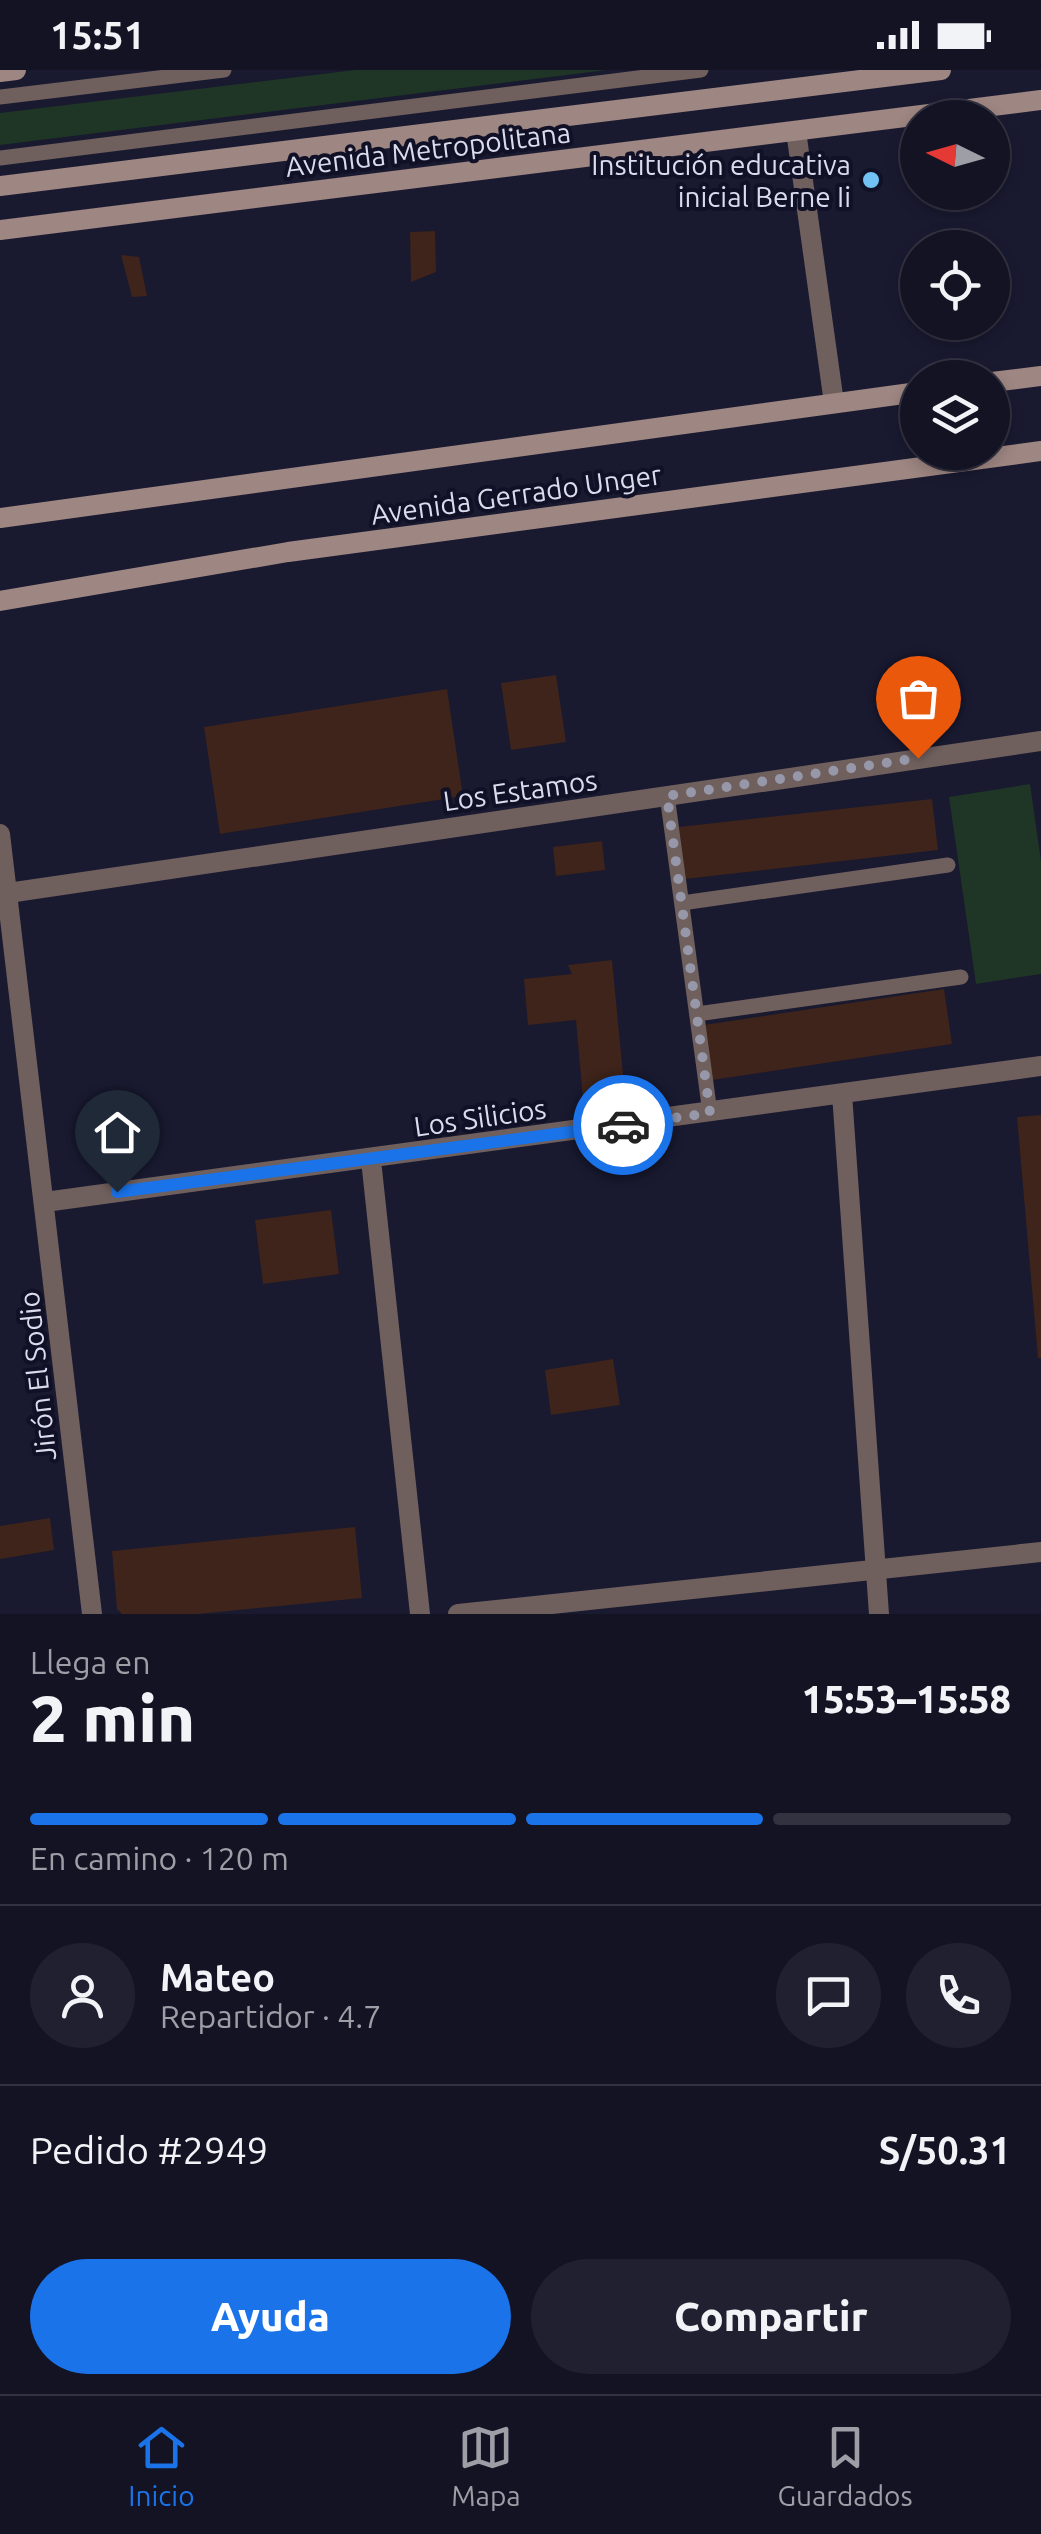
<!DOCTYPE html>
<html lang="es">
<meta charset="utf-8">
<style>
:root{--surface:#131324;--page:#202031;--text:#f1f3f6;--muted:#9d9ea6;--line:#323241;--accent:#1a73e8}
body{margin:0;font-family:Ubuntu,sans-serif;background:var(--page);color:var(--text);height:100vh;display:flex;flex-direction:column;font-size:38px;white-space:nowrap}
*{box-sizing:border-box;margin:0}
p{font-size:32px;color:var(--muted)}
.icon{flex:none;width:55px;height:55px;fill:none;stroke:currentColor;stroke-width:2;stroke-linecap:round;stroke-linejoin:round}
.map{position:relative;height:1544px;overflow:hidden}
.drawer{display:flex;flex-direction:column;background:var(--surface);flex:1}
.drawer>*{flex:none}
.needle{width:65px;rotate:275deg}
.controls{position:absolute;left:900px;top:30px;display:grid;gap:20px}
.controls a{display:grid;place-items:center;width:110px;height:110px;border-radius:50%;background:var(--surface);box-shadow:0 5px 15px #0003,0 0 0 2px var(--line);font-size:50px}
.pin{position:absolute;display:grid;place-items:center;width:85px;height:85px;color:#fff;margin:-102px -42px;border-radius:50% 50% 50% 0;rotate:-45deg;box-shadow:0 0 10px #0007}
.pin .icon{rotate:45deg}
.courier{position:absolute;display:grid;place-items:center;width:100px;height:100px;margin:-50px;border:8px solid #1a73e8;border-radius:50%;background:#fff;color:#222;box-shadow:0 2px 12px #0007}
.summary em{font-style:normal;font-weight:800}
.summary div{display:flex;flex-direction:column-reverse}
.summary{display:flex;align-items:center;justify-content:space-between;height:170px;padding:0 30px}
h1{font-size:65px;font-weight:800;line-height:75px}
.bar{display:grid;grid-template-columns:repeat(4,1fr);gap:15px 10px;align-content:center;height:120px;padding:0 30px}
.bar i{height:12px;border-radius:8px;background:var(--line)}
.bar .current{background:var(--accent)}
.bar p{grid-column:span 4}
.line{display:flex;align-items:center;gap:25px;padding:0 30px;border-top:2px solid var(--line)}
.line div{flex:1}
.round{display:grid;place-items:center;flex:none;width:105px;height:105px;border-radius:52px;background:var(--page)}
.primary-button{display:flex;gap:20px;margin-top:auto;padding:20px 30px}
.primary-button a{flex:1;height:115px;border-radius:60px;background:var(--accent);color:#fff;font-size:40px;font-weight:800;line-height:115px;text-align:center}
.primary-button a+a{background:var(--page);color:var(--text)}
.status{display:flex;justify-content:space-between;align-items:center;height:70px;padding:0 50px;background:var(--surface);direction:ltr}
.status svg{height:28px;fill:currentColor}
.menu{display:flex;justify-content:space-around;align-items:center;height:140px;border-top:2px solid var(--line);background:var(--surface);font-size:28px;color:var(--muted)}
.menu a{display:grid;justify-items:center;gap:5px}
.menu .current{color:var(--accent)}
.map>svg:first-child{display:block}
</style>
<div class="status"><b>15:51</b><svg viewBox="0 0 49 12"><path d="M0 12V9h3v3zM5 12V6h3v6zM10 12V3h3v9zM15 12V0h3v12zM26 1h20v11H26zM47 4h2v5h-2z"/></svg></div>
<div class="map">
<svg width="1041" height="1544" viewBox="0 0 1041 1544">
<rect width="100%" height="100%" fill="#191930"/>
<path fill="#1f3525" d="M 355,0 L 607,0 L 0,75 L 0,43 Z
M 1030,714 L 1041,791 L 1041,904 L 976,914 L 949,727 Z"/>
<path fill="#3e241a" d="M 435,161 L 436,202 L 411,212 L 410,162 Z
M 121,185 L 139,187 L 147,226 L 132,227 Z
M 556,605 L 566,672 L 511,680 L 501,613 Z
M 447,619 L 463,726 L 220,764 L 204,657 Z
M 932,729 L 938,780 L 685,809 L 679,757 Z
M 602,771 L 605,800 L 556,806 L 553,777 Z
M 612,890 L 625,1025 L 583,1029 L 576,950 L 528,955 L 524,909 L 572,904 L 568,895 Z
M 944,919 L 952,974 L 712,1010 L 704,955 Z
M 1041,1045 L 1041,1288 L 1038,1288 L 1017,1047 Z
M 331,1140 L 339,1204 L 263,1214 L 255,1150 Z
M 613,1289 L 620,1335 L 551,1345 L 545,1300 Z
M 50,1448 L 54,1480 L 0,1489 L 0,1456 Z
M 355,1457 L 362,1528 L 198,1544 L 122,1544 L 117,1539 L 112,1481 Z"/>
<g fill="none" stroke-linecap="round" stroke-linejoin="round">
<path stroke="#6f5f5d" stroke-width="15" d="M 0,27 L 224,0
M 0,88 L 701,0
M 667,725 L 710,1043
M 682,833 L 948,795
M 697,944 L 961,907"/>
<path stroke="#6f5f5d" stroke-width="20" d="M 796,61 L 834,333
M 0,764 L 92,1544
M 8,823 L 1041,671
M 842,1024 L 879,1544
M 371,1090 L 420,1544
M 45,1132 L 1041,996
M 458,1544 L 1041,1482"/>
<path stroke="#9e8682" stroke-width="20" d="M 0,2 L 16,0
M 0,116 L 941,0
M 0,160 L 1041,30
M 992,312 L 1041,306
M 0,448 L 918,322
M 0,531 L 288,482 L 1041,381"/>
</g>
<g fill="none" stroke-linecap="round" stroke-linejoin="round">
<path stroke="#9698aa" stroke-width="10" stroke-dasharray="0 18" d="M 623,1055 L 710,1043 L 667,726 L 918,688"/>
<path stroke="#1a73e8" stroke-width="12" d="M 117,1122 L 623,1055"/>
</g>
<circle fill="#71c1f4" stroke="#101026" stroke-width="4" cx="871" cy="110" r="10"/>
<g text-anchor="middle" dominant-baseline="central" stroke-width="8" stroke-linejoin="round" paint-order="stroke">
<g font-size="28" fill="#dadcec" stroke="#101026">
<text transform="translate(428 79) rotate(-7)">Avenida Metropolitana</text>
<text transform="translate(516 424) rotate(-8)">Avenida Gerrado Unger</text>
<text transform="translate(520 720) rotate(-8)">Los Estamos</text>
<text transform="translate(480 1047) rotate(-8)">Los Silicios</text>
<text transform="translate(37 1306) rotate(-96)">Jirón El Sodio</text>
</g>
<g font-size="28" fill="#dadcec" stroke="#101026" text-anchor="end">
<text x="851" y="94">Institución educativa<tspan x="851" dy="32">inicial Berne Ii</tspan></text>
</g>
</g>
</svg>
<div class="controls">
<a><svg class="needle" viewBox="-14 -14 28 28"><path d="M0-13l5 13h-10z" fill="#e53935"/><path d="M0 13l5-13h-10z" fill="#9d9ea6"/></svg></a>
<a><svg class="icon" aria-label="locate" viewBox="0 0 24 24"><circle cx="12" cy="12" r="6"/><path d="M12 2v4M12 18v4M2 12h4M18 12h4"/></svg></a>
<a><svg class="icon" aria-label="layers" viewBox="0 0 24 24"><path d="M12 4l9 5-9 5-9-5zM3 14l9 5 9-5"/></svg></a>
</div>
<div class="pin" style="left:918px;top:688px;background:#ea580c"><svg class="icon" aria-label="bag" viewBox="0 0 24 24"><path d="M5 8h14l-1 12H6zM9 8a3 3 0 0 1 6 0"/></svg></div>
<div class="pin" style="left:117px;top:1122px;background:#1f2937"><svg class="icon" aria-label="home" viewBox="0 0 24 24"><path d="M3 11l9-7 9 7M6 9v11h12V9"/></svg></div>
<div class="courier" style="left:623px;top:1055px"><svg class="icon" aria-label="car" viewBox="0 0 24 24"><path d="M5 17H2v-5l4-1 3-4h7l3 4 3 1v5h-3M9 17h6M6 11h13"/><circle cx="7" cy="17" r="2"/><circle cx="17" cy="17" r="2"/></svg></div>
</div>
<section class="drawer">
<div class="summary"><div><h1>2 min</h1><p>Llega en</p></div><em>15:53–15:58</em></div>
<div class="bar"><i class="current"></i><i class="current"></i><i class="current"></i><i></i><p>En camino · 120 m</p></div>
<div class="line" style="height:180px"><a class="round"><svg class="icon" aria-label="person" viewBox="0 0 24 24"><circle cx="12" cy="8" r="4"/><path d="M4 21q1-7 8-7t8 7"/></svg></a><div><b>Mateo</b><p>Repartidor · 4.7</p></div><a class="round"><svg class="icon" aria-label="chat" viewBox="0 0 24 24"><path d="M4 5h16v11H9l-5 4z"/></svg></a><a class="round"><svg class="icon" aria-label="phone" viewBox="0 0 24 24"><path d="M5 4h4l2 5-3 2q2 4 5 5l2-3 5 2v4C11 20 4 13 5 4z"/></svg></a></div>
<div class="line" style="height:130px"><div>Pedido #2949</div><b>S/50.31</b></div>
<div class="primary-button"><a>Ayuda</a><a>Compartir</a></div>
</section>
<nav class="menu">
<a class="current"><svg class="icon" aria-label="home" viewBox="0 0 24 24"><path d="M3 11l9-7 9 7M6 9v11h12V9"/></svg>Inicio</a>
<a><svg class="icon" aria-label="map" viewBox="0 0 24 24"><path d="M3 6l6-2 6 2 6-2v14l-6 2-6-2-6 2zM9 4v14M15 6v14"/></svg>Mapa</a>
<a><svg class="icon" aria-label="saved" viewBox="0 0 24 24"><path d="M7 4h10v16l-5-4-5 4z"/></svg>Guardados</a>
</nav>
